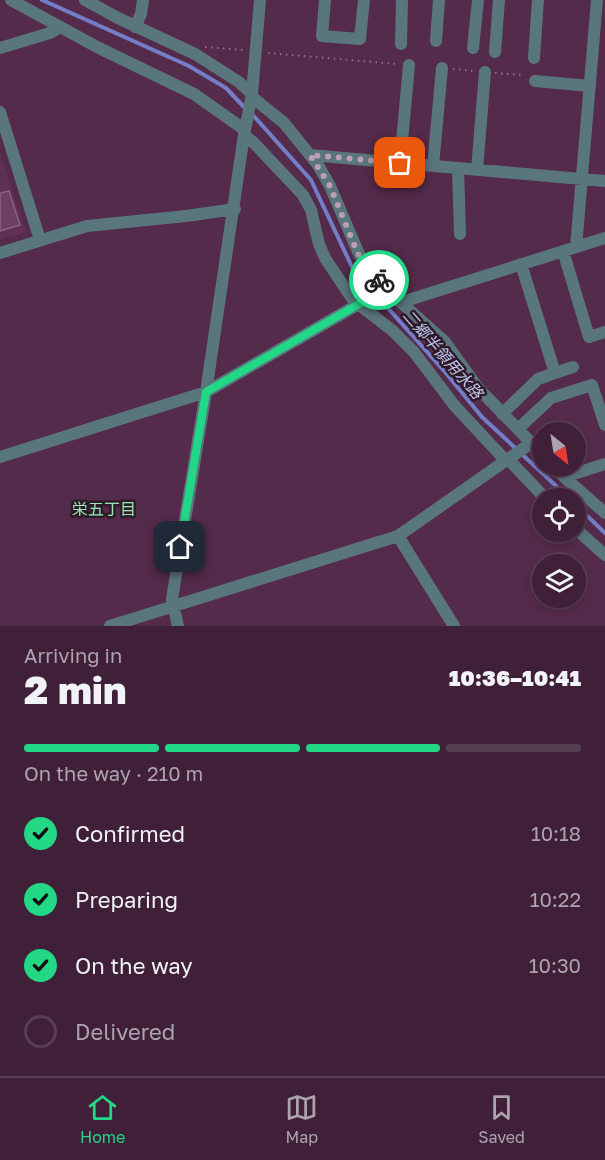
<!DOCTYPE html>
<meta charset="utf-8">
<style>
:root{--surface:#3f2038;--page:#4a2d43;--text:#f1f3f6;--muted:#ada3ae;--line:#583e53;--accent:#22d887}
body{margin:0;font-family:"Golos Text","Noto Sans JP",sans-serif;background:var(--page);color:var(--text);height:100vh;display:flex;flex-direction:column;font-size:22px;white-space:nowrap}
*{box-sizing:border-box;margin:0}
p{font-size:20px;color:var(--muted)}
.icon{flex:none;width:33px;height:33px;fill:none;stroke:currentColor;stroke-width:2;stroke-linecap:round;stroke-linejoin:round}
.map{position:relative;height:626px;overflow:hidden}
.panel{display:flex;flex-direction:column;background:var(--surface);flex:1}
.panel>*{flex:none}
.needle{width:39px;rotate:150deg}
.tools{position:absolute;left:532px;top:422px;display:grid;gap:12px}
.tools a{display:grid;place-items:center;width:54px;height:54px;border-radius:50%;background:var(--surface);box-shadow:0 3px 9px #0003,0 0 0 2px var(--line);font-size:30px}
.pin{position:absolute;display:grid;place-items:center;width:51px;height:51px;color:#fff;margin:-26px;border-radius:12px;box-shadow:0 3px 9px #0006}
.courier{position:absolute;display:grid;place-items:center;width:60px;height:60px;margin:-30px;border:4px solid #22d887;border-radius:50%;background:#fff;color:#222;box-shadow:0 2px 8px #0007}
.overview em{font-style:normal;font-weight:800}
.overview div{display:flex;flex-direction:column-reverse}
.overview{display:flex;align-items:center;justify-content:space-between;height:102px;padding:0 24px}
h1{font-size:39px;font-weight:800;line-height:45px}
.bar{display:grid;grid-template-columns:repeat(4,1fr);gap:9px 6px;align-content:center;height:72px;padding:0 24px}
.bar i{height:8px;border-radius:4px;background:var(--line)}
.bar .active{background:var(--accent)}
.bar p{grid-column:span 4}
ol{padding:0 24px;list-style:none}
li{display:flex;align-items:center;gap:18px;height:66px}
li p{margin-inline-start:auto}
li .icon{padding:6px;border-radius:50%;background:var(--accent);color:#111;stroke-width:4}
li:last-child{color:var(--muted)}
li i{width:33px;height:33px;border:3px solid var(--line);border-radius:50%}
.tab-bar{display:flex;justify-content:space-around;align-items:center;height:84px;border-top:2px solid var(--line);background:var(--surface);font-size:16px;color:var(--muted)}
.tab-bar a{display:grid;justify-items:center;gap:3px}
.tab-bar .active{color:var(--accent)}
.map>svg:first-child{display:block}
</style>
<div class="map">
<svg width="605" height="626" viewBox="0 0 605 626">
<rect width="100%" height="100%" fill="#542b4a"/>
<path fill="#5f2f54" d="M 0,153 L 26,232 L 0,240 Z"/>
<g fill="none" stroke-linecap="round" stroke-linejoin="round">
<path stroke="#747ec8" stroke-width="4" d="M 42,0 L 189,66 L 226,88 L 245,108
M 251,113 L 311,180 L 353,269 L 445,372 L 482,417 L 569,498
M 576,505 L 605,533"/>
</g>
<path fill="#6b4060" stroke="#8f6183" stroke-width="1.5" d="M 9,191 L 20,225 L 0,231 L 0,193 Z"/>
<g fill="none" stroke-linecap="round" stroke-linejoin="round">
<path stroke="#936f8a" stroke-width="2" stroke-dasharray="1.5 4.5" stroke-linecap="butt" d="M 205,47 L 244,50
M 268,53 L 397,64
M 453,69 L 474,71
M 495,73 L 525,75"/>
<path stroke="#5a767d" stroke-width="12" d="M 11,0 L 97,47 L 194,94 L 245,130
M 85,0 L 118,18 L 195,54 L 239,82 L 252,94
M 325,0 L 322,36 L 360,39 L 364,0
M 135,27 L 141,14 L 143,0
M 436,41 L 439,0
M 401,44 L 402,0
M 0,48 L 50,33 L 60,27
M 473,48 L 478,0
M 495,52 L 499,0
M 534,58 L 538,0
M 535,81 L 590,86
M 252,97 L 284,123 L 318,165 L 330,186 L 359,254 L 373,274 L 387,290 L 445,342 L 478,388 L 543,455
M 0,112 L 40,240
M 244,135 L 254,143 L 303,195 L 311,210 L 319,244 L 325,258 L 353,300 L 393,331 L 414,352 L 454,405 L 506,461
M 310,155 L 605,181
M 400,163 L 409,65
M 433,166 L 442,68
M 458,168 L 460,234
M 477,170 L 485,72
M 576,247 L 597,0
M 563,251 L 589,337 L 605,332
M 0,253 L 87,226 L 186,216 L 235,209
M 402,302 L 605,238
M 555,373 L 573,367
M 502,414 L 538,379 L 555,373 L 521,264
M 518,429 L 551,398 L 592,385 L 605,425
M 0,457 L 206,392 L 357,305 L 387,290
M 508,459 L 545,498
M 554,465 L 564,477 L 605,513
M 564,477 L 605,464
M 576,529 L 605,555
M 110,626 L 398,536
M 178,626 L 172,599 L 174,587 L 206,392 L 244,135 L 252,94 L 260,0
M 454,626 L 398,536 L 531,443"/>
</g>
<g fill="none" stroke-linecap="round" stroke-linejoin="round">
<path stroke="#be9eb5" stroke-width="6" stroke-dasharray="0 10.8" d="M 379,280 L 358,254 L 330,186 L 310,155 L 400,163"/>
<path stroke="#22d887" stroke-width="8" d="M 180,547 L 206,392 L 357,305 L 387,290 L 379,280"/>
</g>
<g text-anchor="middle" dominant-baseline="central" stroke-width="5" stroke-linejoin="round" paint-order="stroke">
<g font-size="16" font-style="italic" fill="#bfc7ef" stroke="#2e1b29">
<text transform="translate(443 354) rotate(49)">二郷半領用水路</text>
</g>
<g font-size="16" fill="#9ae6b7" stroke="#2e1b29">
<text x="104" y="509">栄五丁目</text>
</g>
</g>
</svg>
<div class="tools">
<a><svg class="needle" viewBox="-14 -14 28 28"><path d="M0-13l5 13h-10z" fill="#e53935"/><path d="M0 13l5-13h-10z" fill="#ada3ae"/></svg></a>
<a><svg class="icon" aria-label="locate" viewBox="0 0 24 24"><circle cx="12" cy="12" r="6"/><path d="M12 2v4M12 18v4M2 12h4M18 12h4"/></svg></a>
<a><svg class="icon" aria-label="layers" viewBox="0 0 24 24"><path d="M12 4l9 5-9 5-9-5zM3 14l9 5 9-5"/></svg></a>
</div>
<div class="pin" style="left:400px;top:163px;background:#ea580c"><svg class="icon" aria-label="bag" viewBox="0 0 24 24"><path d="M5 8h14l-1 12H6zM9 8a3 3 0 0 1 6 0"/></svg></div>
<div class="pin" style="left:180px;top:547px;background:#1f2937"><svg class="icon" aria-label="home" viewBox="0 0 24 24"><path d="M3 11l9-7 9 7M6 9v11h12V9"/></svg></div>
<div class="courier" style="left:379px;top:280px"><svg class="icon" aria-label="bike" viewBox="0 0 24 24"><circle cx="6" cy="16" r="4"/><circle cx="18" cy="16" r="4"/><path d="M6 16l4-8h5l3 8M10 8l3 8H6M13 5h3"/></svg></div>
</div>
<section class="panel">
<div class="overview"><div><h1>2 min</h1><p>Arriving in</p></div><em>10:36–10:41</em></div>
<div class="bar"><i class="active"></i><i class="active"></i><i class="active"></i><i></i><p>On the way · 210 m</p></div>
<ol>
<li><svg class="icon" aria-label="check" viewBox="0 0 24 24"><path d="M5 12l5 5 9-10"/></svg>Confirmed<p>10:18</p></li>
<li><svg class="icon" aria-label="check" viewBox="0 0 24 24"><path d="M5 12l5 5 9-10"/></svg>Preparing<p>10:22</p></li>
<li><svg class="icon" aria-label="check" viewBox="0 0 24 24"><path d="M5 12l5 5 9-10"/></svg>On the way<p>10:30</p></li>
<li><i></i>Delivered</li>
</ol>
</section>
<nav class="tab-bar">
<a class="active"><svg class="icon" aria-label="home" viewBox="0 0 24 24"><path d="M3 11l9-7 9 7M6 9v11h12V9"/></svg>Home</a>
<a><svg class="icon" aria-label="map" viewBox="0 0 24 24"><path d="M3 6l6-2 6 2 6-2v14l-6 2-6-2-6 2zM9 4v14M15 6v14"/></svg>Map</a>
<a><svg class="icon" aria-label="saved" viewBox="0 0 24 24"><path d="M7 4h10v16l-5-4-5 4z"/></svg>Saved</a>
</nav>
